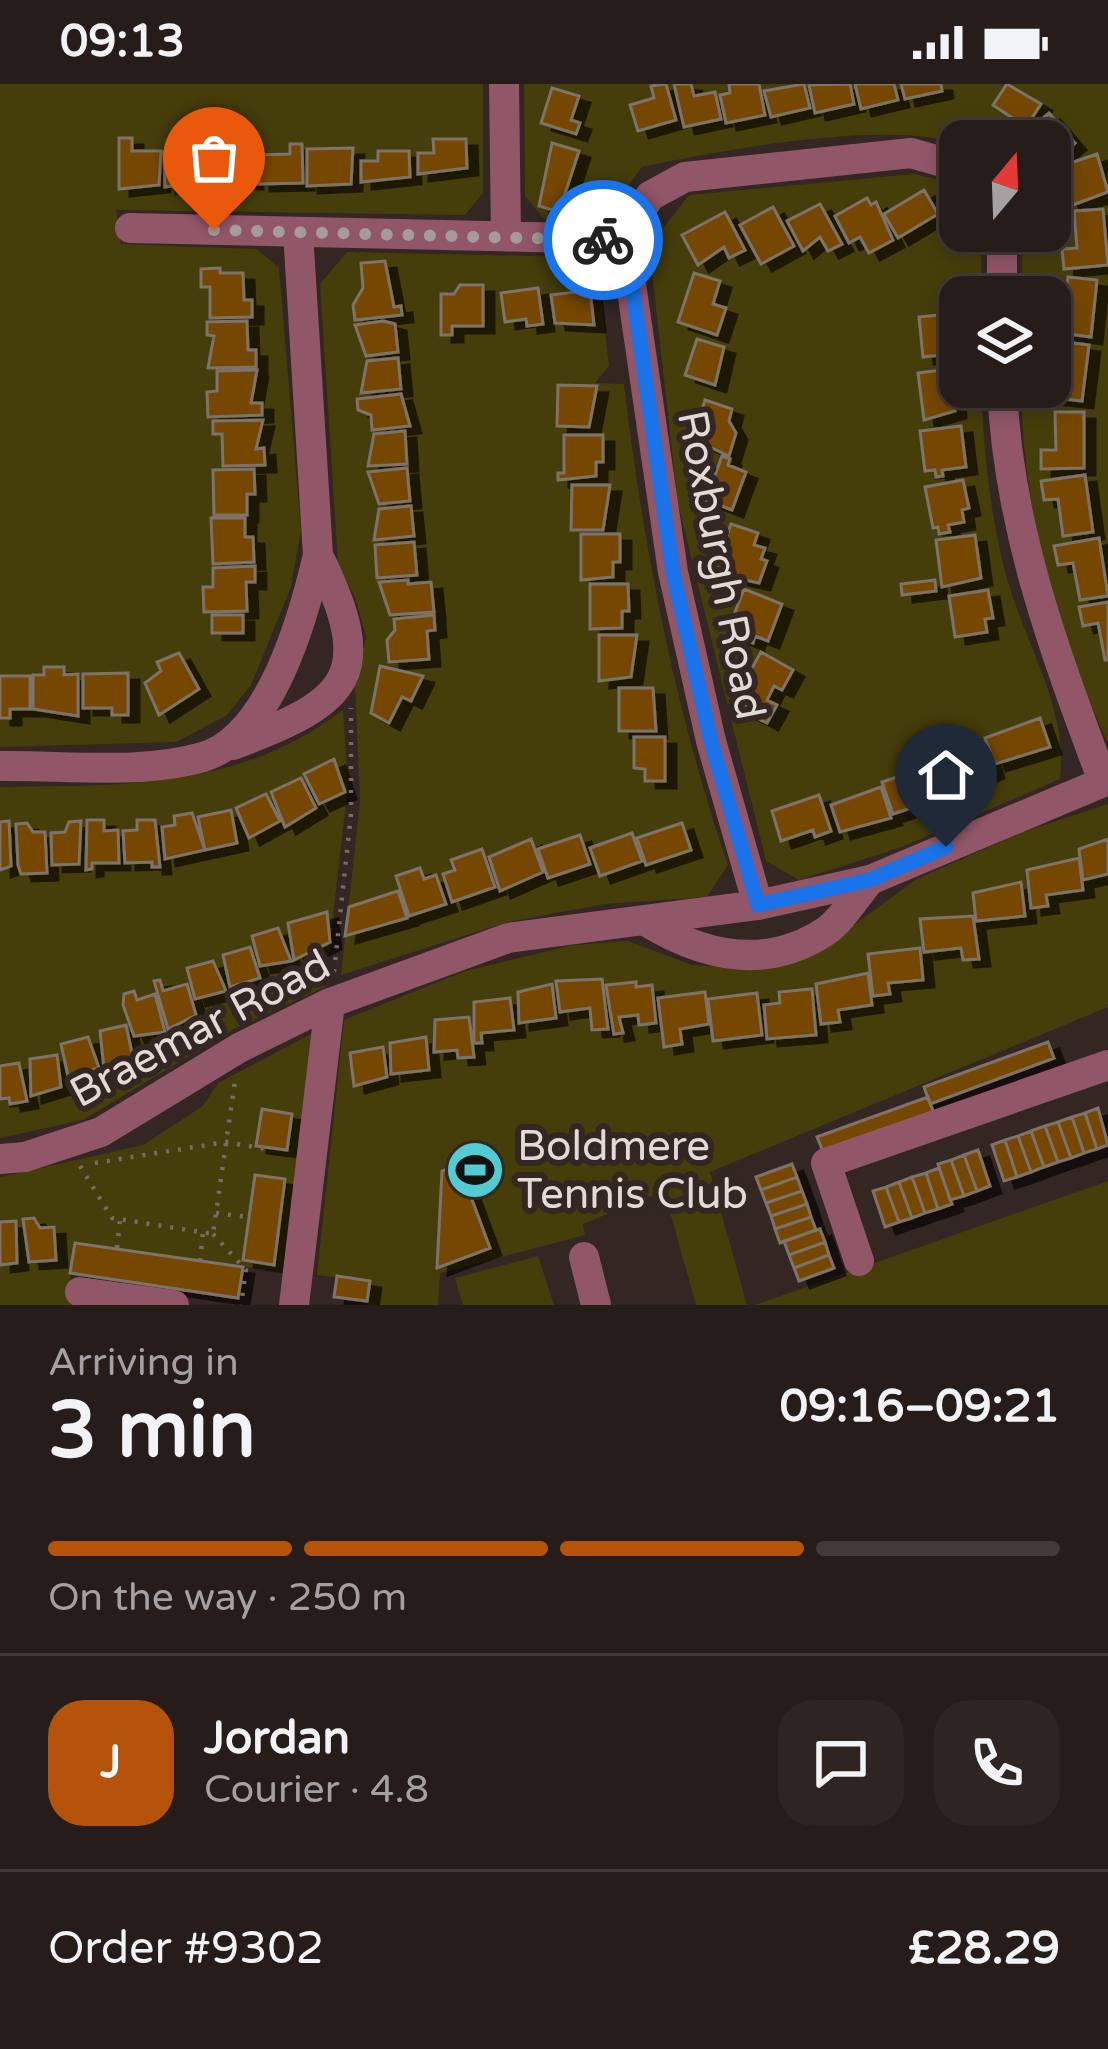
<!DOCTYPE html>
<meta charset="utf-8">
<style>
:root{--surface:#261c1a;--page:#2e2523;--text:#f1f3f6;--muted:#a4a1a2;--line:#423a39;--accent:#b45309}
body{margin:0;font-family:"Varela Round",sans-serif;background:var(--page);color:var(--text);height:100vh;display:flex;flex-direction:column;font-size:45px;white-space:nowrap}
*{box-sizing:border-box;margin:0}
p{font-size:39px;color:var(--muted)}
.icon{flex:none;width:66px;height:66px;fill:none;stroke:currentColor;stroke-width:2;stroke-linecap:round;stroke-linejoin:round}
.map{position:relative;height:1221px;overflow:hidden}
.panel{display:flex;flex-direction:column;background:var(--surface);flex:1}
.panel>*{flex:none}
.needle{width:78px;rotate:19deg}
.tools{position:absolute;left:939px;top:36px;display:grid;gap:24px}
.tools a{display:grid;place-items:center;width:132px;height:132px;border-radius:24px;background:var(--surface);box-shadow:0 6px 18px #0003,0 0 0 3px var(--line);font-size:60px}
.pin{position:absolute;display:grid;place-items:center;width:102px;height:102px;color:#fff;margin:-123px -51px;border-radius:50% 50% 50% 0;rotate:-45deg;box-shadow:0 0 12px #0007}
.pin .icon{rotate:45deg}
.courier{position:absolute;display:grid;place-items:center;width:120px;height:120px;margin:-60px;border:9px solid #1a73e8;border-radius:50%;background:#fff;color:#222;box-shadow:0 3px 15px #0007}
.summary em{font-style:normal;font-weight:800}
.summary div{display:flex;flex-direction:column-reverse}
.summary{display:flex;align-items:center;justify-content:space-between;height:204px;padding:0 48px}
h1{font-size:78px;font-weight:800;line-height:90px}
.bar{display:grid;grid-template-columns:repeat(4,1fr);gap:18px 12px;align-content:center;height:144px;padding:0 48px}
.bar i{height:15px;border-radius:9px;background:var(--line)}
.bar .on{background:var(--accent)}
.bar p{grid-column:span 4}
.line{display:flex;align-items:center;gap:30px;padding:0 48px;border-top:3px solid var(--line)}
.line div{flex:1}
.round{display:grid;place-items:center;flex:none;width:126px;height:126px;border-radius:36px;background:var(--page)}
.status{display:flex;justify-content:space-between;align-items:center;height:84px;padding:0 60px;background:var(--surface);direction:ltr}
.status svg{height:33px;fill:currentColor}
.map>svg:first-child{display:block}
</style>
<div class="status"><b>09:13</b><svg viewBox="0 0 49 12"><path d="M0 12V9h3v3zM5 12V6h3v6zM10 12V3h3v9zM15 12V0h3v12zM26 1h20v11H26zM47 4h2v5h-2z"/></svg></div>
<div class="map">
<svg width="1108" height="1221" viewBox="0 0 1108 1221">
<defs>
<filter id="shadow"><feDropShadow dx="11" dy="7" stdDeviation="0" flood-color="#0009"/></filter>
</defs>
<rect width="100%" height="100%" fill="#332623"/>
<path fill="#453d0a" d="M 0,0 L 483,0 L 483,109 L 465,131 L 116,126 L 121,160 L 257,165 L 279,184 L 301,446 L 291,503 L 251,601 L 226,632 L 176,658 L 0,663 Z
M 524,0 L 1108,0 L 1108,658 C 1056,554 1022,419 1021,303 L 1050,303 L 1050,213 L 1022,213 L 1022,147 L 1050,147 L 1050,57 L 960,57 L 960,61 C 893,34 716,67 642,83 L 602,137 L 544,135 L 525,112 Z
M 913,90 L 944,97 L 960,109 L 960,147 L 981,147 L 982,213 L 960,213 L 960,303 L 981,303 C 984,368 990,435 1008,498 C 1027,562 1069,629 1060,695 L 902,763 L 799,796 L 766,777 L 678,420 L 649,162 L 689,111 Z
M 347,168 L 581,173 L 598,184 L 609,282 L 595,299 L 624,300 C 643,462 675,627 728,781 L 707,813 L 605,820 L 508,838 L 341,891 L 360,717 L 355,600 L 366,553 L 356,516 L 338,479 L 320,200 Z
M 343,626 L 348,701 L 325,903 L 236,944 L 83,1036 L 0,1054 L 0,703 C 124,701 238,706 343,626 Z
M 1108,720 L 1108,923 L 710,1088 L 747,1221 L 696,1221 L 664,1107 L 583,1140 L 585,1151 L 440,1189 L 438,1221 L 366,1221 L 369,1197 L 317,1191 L 344,936 L 465,887 L 573,861 L 628,857 L 692,881 L 755,884 L 822,865 L 915,796 L 1020,749 Z
M 313,949 L 312,1007 L 283,1188 L 76,1159 L 70,1189 L 74,1221 L 0,1221 L 0,1093 L 143,1061 L 203,1022 L 218,999 Z
M 1108,1097 L 1108,1221 L 755,1221 Z
M 538,1172 L 554,1221 L 463,1221 L 455,1194 Z"/>
<path fill="#754600" stroke="#7e7369" stroke-width="3" filter="url(#shadow)" d="M 666,0 L 676,36 L 638,47 L 630,21 L 654,14 L 651,2 Z
M 674,0 L 691,0 L 694,12 L 715,8 L 721,35 L 684,43 Z
M 729,0 L 759,0 L 765,31 L 726,39 L 720,11 L 730,9 Z
M 804,0 L 810,24 L 771,33 L 764,7 Z
M 850,0 L 854,20 L 815,29 L 809,1 Z
M 855,0 L 894,0 L 898,16 L 861,25 Z
M 901,0 L 941,0 L 942,7 L 905,15 Z
M 1007,0 L 1041,20 L 1026,43 L 993,21 Z
M 552,4 L 579,12 L 571,36 L 580,39 L 576,50 L 541,39 Z
M 1049,29 L 1075,59 L 1054,77 L 1050,57 L 1036,57 L 1028,47 Z
M 119,54 L 132,54 L 132,67 L 161,67 L 159,101 L 119,105 Z
M 433,55 L 466,55 L 467,84 L 418,90 L 418,69 L 434,69 Z
M 552,59 L 579,67 L 559,128 L 539,122 Z
M 290,60 L 302,60 L 303,99 L 259,100 L 259,71 L 290,70 Z
M 221,64 L 251,64 L 252,98 L 212,97 L 211,71 L 221,71 Z
M 353,64 L 351,100 L 307,102 L 307,65 Z
M 205,67 L 206,97 L 165,103 L 164,68 Z
M 378,67 L 409,67 L 410,93 L 361,98 L 361,77 L 378,77 Z
M 1097,70 L 1108,108 L 1070,122 L 1056,84 Z
M 924,106 L 938,130 L 898,154 L 884,130 Z
M 867,114 L 871,121 L 876,118 L 893,156 L 869,169 L 860,153 L 849,159 L 835,132 Z
M 820,120 L 842,160 L 828,167 L 820,153 L 803,167 L 787,137 Z
M 773,123 L 794,162 L 761,180 L 740,141 Z
M 1103,125 L 1108,181 L 1064,185 L 1062,165 L 1077,164 L 1074,127 Z
M 725,128 L 745,166 L 729,174 L 724,163 L 698,181 L 682,151 Z
M 385,177 L 394,223 L 401,222 L 402,231 L 355,236 L 353,221 L 363,204 L 361,179 Z
M 220,184 L 220,189 L 243,189 L 244,216 L 252,216 L 252,233 L 210,234 L 210,203 L 201,203 L 201,185 Z
M 694,189 L 720,197 L 713,220 L 726,224 L 717,251 L 678,238 Z
M 1068,193 L 1097,196 L 1091,253 L 1061,249 Z
M 460,201 L 483,201 L 483,242 L 452,242 L 452,251 L 441,251 L 441,210 L 454,210 Z
M 538,204 L 543,240 L 527,242 L 526,235 L 505,238 L 501,209 Z
M 590,206 L 594,241 L 555,239 L 551,211 Z
M 958,229 L 960,269 L 923,273 L 919,233 Z
M 247,237 L 248,266 L 256,266 L 256,283 L 208,284 L 214,252 L 207,251 L 207,238 Z
M 383,237 L 395,240 L 398,268 L 366,272 L 355,241 Z
M 697,255 L 724,263 L 715,301 L 685,291 Z
M 1059,257 L 1089,261 L 1082,317 L 1038,312 L 1039,303 L 1050,303 L 1054,296 Z
M 398,274 L 401,305 L 361,309 L 367,277 Z
M 957,284 L 961,313 L 954,314 L 955,327 L 924,336 L 918,289 Z
M 257,286 L 251,319 L 262,319 L 262,331 L 208,333 L 207,308 L 217,307 L 217,287 Z
M 558,301 L 597,302 L 589,343 L 557,342 Z
M 401,310 L 410,342 L 372,346 L 371,331 L 358,326 L 357,315 Z
M 705,316 L 732,325 L 729,337 L 736,349 L 729,372 L 693,355 Z
M 1055,328 L 1084,328 L 1084,384 L 1041,385 L 1041,366 L 1056,366 Z
M 263,336 L 256,365 L 264,364 L 265,381 L 223,382 L 222,350 L 213,350 L 213,337 Z
M 961,342 L 966,383 L 942,386 L 943,392 L 936,393 L 935,386 L 925,387 L 920,347 Z
M 405,347 L 407,380 L 368,382 L 374,350 Z
M 564,351 L 603,351 L 603,378 L 596,378 L 596,392 L 558,396 L 558,389 L 564,389 Z
M 722,372 L 730,375 L 728,381 L 746,388 L 732,426 L 706,416 Z
M 407,384 L 410,417 L 379,420 L 368,388 Z
M 254,385 L 255,410 L 247,410 L 247,431 L 214,431 L 213,386 Z
M 1085,391 L 1093,448 L 1063,452 L 1058,415 L 1044,416 L 1041,397 Z
M 963,396 L 969,424 L 962,426 L 964,438 L 948,441 L 950,448 L 939,450 L 938,443 L 933,444 L 925,403 Z
M 572,401 L 610,401 L 603,446 L 571,446 Z
M 411,422 L 414,452 L 374,456 L 379,425 Z
M 211,434 L 245,434 L 245,453 L 253,453 L 254,478 L 213,480 Z
M 731,440 L 758,449 L 754,461 L 765,464 L 761,475 L 767,477 L 759,499 L 714,489 Z
M 581,450 L 620,450 L 620,478 L 613,478 L 613,493 L 581,496 Z
M 975,451 L 981,494 L 942,503 L 936,456 Z
M 1099,454 L 1108,512 L 1080,516 L 1073,479 L 1058,481 L 1054,462 Z
M 414,458 L 417,491 L 377,494 L 375,461 Z
M 255,482 L 255,498 L 246,498 L 247,527 L 204,528 L 203,503 L 213,503 L 213,484 Z
M 408,496 L 408,500 L 431,498 L 434,528 L 390,531 L 379,498 Z
M 935,496 L 936,507 L 902,511 L 901,500 Z
M 590,500 L 628,500 L 629,527 L 622,527 L 622,544 L 590,545 Z
M 744,505 L 782,520 L 768,557 L 755,552 L 753,559 L 727,549 Z
M 988,506 L 993,534 L 985,535 L 987,548 L 955,553 L 949,512 Z
M 1108,518 L 1108,576 L 1105,576 L 1098,539 L 1083,542 L 1079,523 Z
M 212,531 L 243,531 L 243,549 L 212,549 Z
M 434,531 L 435,546 L 427,547 L 429,575 L 389,578 L 387,556 L 395,546 L 394,535 Z
M 599,551 L 637,551 L 631,593 L 599,597 Z
M 761,568 L 793,586 L 782,606 L 774,602 L 767,616 L 777,621 L 767,639 L 744,627 L 753,610 L 741,604 Z
M 179,569 L 199,605 L 159,631 L 145,599 L 161,587 L 157,578 Z
M 380,582 L 423,592 L 411,617 L 402,613 L 389,639 L 371,629 Z
M 44,583 L 64,583 L 64,591 L 78,590 L 78,632 L 33,625 L 33,591 L 44,591 Z
M 128,589 L 128,631 L 112,631 L 112,624 L 83,624 L 83,590 Z
M 0,592 L 30,592 L 30,625 L 10,625 L 10,634 L 0,634 Z
M 619,604 L 653,604 L 656,647 L 619,647 Z
M 1040,634 L 1050,663 L 995,680 L 985,654 Z
M 634,653 L 665,653 L 665,697 L 645,697 L 645,685 L 634,684 Z
M 984,658 L 993,687 L 943,707 L 933,674 Z
M 334,675 L 345,708 L 319,720 L 304,690 Z
M 928,676 L 941,714 L 893,730 L 882,698 L 916,687 L 914,681 Z
M 301,694 L 316,724 L 285,743 L 271,708 Z
M 881,703 L 891,734 L 840,748 L 831,721 Z
M 266,710 L 280,737 L 249,754 L 236,724 Z
M 819,711 L 831,747 L 815,753 L 813,746 L 781,757 L 772,727 Z
M 231,726 L 237,759 L 205,766 L 198,733 Z
M 192,729 L 205,766 L 165,775 L 162,743 L 175,741 L 174,732 Z
M 87,736 L 104,736 L 104,747 L 118,746 L 119,779 L 92,779 L 92,785 L 86,786 Z
M 137,736 L 155,736 L 160,783 L 152,783 L 152,778 L 125,779 L 123,747 L 137,746 Z
M 9,737 L 11,782 L 0,786 L 0,738 Z
M 81,737 L 79,780 L 52,781 L 51,749 L 65,748 L 69,738 Z
M 27,739 L 33,748 L 45,748 L 47,789 L 21,790 L 18,781 L 16,740 Z
M 682,739 L 691,766 L 646,781 L 637,754 Z
M 632,749 L 642,777 L 600,792 L 590,764 Z
M 580,751 L 590,780 L 548,794 L 538,765 Z
M 531,755 L 543,788 L 500,807 L 489,773 Z
M 1108,755 L 1108,790 L 1083,796 L 1079,765 Z
M 482,765 L 495,803 L 452,818 L 443,790 L 455,786 L 451,776 Z
M 1079,774 L 1083,806 L 1046,811 L 1048,822 L 1031,824 L 1027,786 Z
M 420,784 L 424,795 L 436,791 L 446,820 L 409,832 L 396,792 Z
M 1021,798 L 1025,832 L 976,837 L 973,809 Z
M 398,807 L 407,834 L 345,852 L 349,823 Z
M 327,828 L 330,858 L 294,876 L 288,839 Z
M 973,832 L 979,875 L 963,876 L 961,864 L 924,868 L 920,835 Z
M 278,844 L 291,877 L 260,882 L 252,852 Z
M 250,863 L 260,894 L 230,903 L 223,871 Z
M 920,864 L 923,896 L 888,899 L 890,910 L 873,912 L 868,870 Z
M 213,877 L 226,907 L 195,915 L 187,884 Z
M 868,889 L 872,921 L 838,926 L 840,938 L 821,940 L 816,900 Z
M 602,895 L 608,945 L 592,946 L 590,924 L 560,928 L 556,897 Z
M 160,896 L 163,907 L 187,900 L 196,931 L 168,945 L 154,897 Z
M 636,898 L 636,903 L 652,901 L 656,939 L 639,941 L 638,931 L 619,933 L 623,949 L 614,950 L 606,901 Z
M 552,900 L 556,934 L 519,939 L 518,908 Z
M 812,905 L 816,951 L 767,955 L 764,921 L 780,919 L 779,908 Z
M 134,907 L 137,916 L 155,910 L 165,948 L 134,952 L 123,921 L 124,910 Z
M 705,908 L 709,940 L 680,945 L 682,960 L 664,963 L 658,914 Z
M 757,909 L 762,951 L 713,957 L 708,915 Z
M 510,914 L 514,946 L 481,949 L 482,959 L 474,959 L 474,918 Z
M 469,933 L 474,973 L 458,974 L 457,966 L 434,968 L 435,936 Z
M 126,941 L 133,974 L 104,985 L 100,947 Z
M 88,953 L 99,984 L 68,992 L 61,960 Z
M 426,953 L 429,986 L 391,990 L 390,959 Z
M 1048,958 L 1054,974 L 930,1020 L 924,1003 Z
M 383,963 L 387,993 L 354,1002 L 350,969 Z
M 57,971 L 61,1003 L 31,1012 L 30,975 Z
M 19,979 L 27,1017 L 10,1020 L 9,1014 L 0,1015 L 0,982 Z
M 928,1013 L 934,1030 L 824,1070 L 817,1053 Z
M 1098,1024 L 1108,1061 L 1097,1065 L 1085,1029 Z
M 262,1025 L 292,1030 L 287,1066 L 256,1062 Z
M 1085,1029 L 1097,1065 L 1084,1069 L 1072,1033 Z
M 1072,1033 L 1084,1069 L 1071,1074 L 1058,1038 Z
M 1058,1038 L 1071,1074 L 1058,1078 L 1045,1042 Z
M 1045,1042 L 1058,1078 L 1044,1083 L 1031,1047 Z
M 1031,1047 L 1044,1083 L 1031,1088 L 1018,1052 Z
M 1018,1052 L 1031,1088 L 1017,1093 L 1005,1056 Z
M 1005,1056 L 1017,1093 L 1004,1097 L 992,1061 Z
M 978,1066 L 990,1102 L 977,1107 L 964,1071 Z
M 964,1071 L 977,1107 L 964,1112 L 951,1076 Z
M 951,1076 L 964,1112 L 950,1116 L 938,1080 Z
M 792,1080 L 797,1093 L 761,1106 L 756,1093 Z
M 459,1081 L 490,1164 L 437,1184 L 442,1087 Z
M 939,1084 L 952,1120 L 938,1125 L 926,1089 Z
M 926,1089 L 938,1125 L 925,1129 L 912,1093 Z
M 255,1091 L 285,1095 L 274,1181 L 243,1176 Z
M 797,1093 L 802,1107 L 766,1119 L 761,1106 Z
M 912,1093 L 925,1129 L 912,1134 L 899,1098 Z
M 899,1098 L 912,1134 L 899,1138 L 886,1103 Z
M 886,1103 L 899,1138 L 885,1143 L 873,1107 Z
M 802,1107 L 807,1120 L 771,1132 L 766,1119 Z
M 807,1120 L 811,1133 L 775,1145 L 771,1132 Z
M 811,1133 L 816,1146 L 780,1159 L 775,1145 Z
M 34,1134 L 40,1144 L 54,1143 L 56,1176 L 29,1178 L 23,1135 Z
M 16,1137 L 17,1179 L 0,1181 L 0,1138 Z
M 820,1145 L 825,1158 L 789,1171 L 784,1157 Z
M 825,1158 L 829,1171 L 794,1184 L 789,1171 Z
M 75,1159 L 243,1183 L 238,1214 L 70,1189 Z
M 829,1171 L 834,1184 L 799,1197 L 794,1184 Z
M 337,1192 L 370,1197 L 367,1217 L 334,1213 Z"/>
<g fill="none" stroke-linecap="round" stroke-linejoin="round">
<path stroke="#776b69" stroke-width="4.5" stroke-dasharray="3 9" stroke-linecap="butt" d="M 334,888 L 351,730 L 351,624
M 95,1079 L 226,1058 L 266,1065
M 80,1082 L 112,1134 L 213,1150 L 235,997
M 216,1129 L 247,1133
M 213,1150 L 246,1186 L 241,1221
M 117,1164 L 120,1135
M 200,1177 L 203,1148"/>
<path stroke="#925669" stroke-width="30" d="M 504,0 L 506,152
M 130,144 L 616,155 L 624,152 L 650,112 L 685,93 L 911,69 L 960,83
M 624,152 L 673,488 L 711,657 L 758,821
M 1002,213 L 1002,147
M 1002,303 C 1008,444 1054,566 1103,697
M 233,661 C 351,617 377,591 318,471
M 0,682 C 64,681 141,691 203,673 C 271,653 304,531 318,471 L 298,148
M 647,838 C 703,872 766,887 826,847 C 843,835 856,812 870,796
M 0,1075 L 25,1073 L 101,1048 L 239,964 L 330,919 L 508,854 L 758,821 L 870,796 L 1108,696
M 584,1173 L 596,1221
M 859,1177 L 826,1079 L 1108,981
M 80,1208 L 174,1221
M 294,1221 L 330,919"/>
</g>
<g fill="none" stroke-linecap="round" stroke-linejoin="round">
<path stroke="#a59b99" stroke-width="12" stroke-dasharray="0 21.6" d="M 214,146 L 603,156"/>
<path stroke="#1a73e8" stroke-width="15" d="M 603,156 L 625,152 L 673,488 L 711,657 L 758,821 L 870,796 L 946,763"/>
</g>
<defs>
<g id="stadium-disc" transform="scale(3)"><circle r="9.5" fill="#51ccd3" stroke="#332623"/><path d="M0-5a6.5 5 0 1 0 0 10a6.5 5 0 1 0 0-10ZM-3.5-1.8h7v3.6h-7Z" fill="#111"/></g>
</defs>
<g fill-rule="evenodd">
<use href="#stadium-disc" x="475" y="1086"/>
</g>
<g text-anchor="middle" dominant-baseline="central" stroke-width="12" stroke-linejoin="round" paint-order="stroke">
<g font-size="42" fill="#e3dad8" stroke="#332623">
<text transform="translate(721 481) rotate(79)">Roxburgh Road</text>
<text transform="translate(200 945) rotate(-28)">Braemar Road</text>
</g>
<g font-size="42" fill="#e3dad8" stroke="#332623" text-anchor="start">
<text x="517" y="1062">Boldmere<tspan x="517" dy="48">Tennis Club</tspan></text>
</g>
</g>
</svg>
<div class="tools">
<a><svg class="needle" viewBox="-14 -14 28 28"><path d="M0-13l5 13h-10z" fill="#e53935"/><path d="M0 13l5-13h-10z" fill="#a4a1a2"/></svg></a>
<a><svg class="icon" aria-label="layers" viewBox="0 0 24 24"><path d="M12 4l9 5-9 5-9-5zM3 14l9 5 9-5"/></svg></a>
</div>
<div class="pin" style="left:214px;top:146px;background:#ea580c"><svg class="icon" aria-label="bag" viewBox="0 0 24 24"><path d="M5 8h14l-1 12H6zM9 8a3 3 0 0 1 6 0"/></svg></div>
<div class="pin" style="left:946px;top:763px;background:#1f2937"><svg class="icon" aria-label="home" viewBox="0 0 24 24"><path d="M3 11l9-7 9 7M6 9v11h12V9"/></svg></div>
<div class="courier" style="left:603px;top:156px"><svg class="icon" aria-label="bike" viewBox="0 0 24 24"><circle cx="6" cy="16" r="4"/><circle cx="18" cy="16" r="4"/><path d="M6 16l4-8h5l3 8M10 8l3 8H6M13 5h3"/></svg></div>
</div>
<section class="panel">
<div class="summary"><div><h1>3 min</h1><p>Arriving in</p></div><em>09:16–09:21</em></div>
<div class="bar"><i class="on"></i><i class="on"></i><i class="on"></i><i></i><p>On the way · 250 m</p></div>
<div class="line" style="height:216px"><b class="round" style="background:var(--accent);color:#fff">J</b><div><b>Jordan</b><p>Courier · 4.8</p></div><a class="round"><svg class="icon" aria-label="chat" viewBox="0 0 24 24"><path d="M4 5h16v11H9l-5 4z"/></svg></a><a class="round"><svg class="icon" aria-label="phone" viewBox="0 0 24 24"><path d="M5 4h4l2 5-3 2q2 4 5 5l2-3 5 2v4C11 20 4 13 5 4z"/></svg></a></div>
<div class="line" style="height:156px"><div>Order #9302</div><b>£28.29</b></div>
</section>
